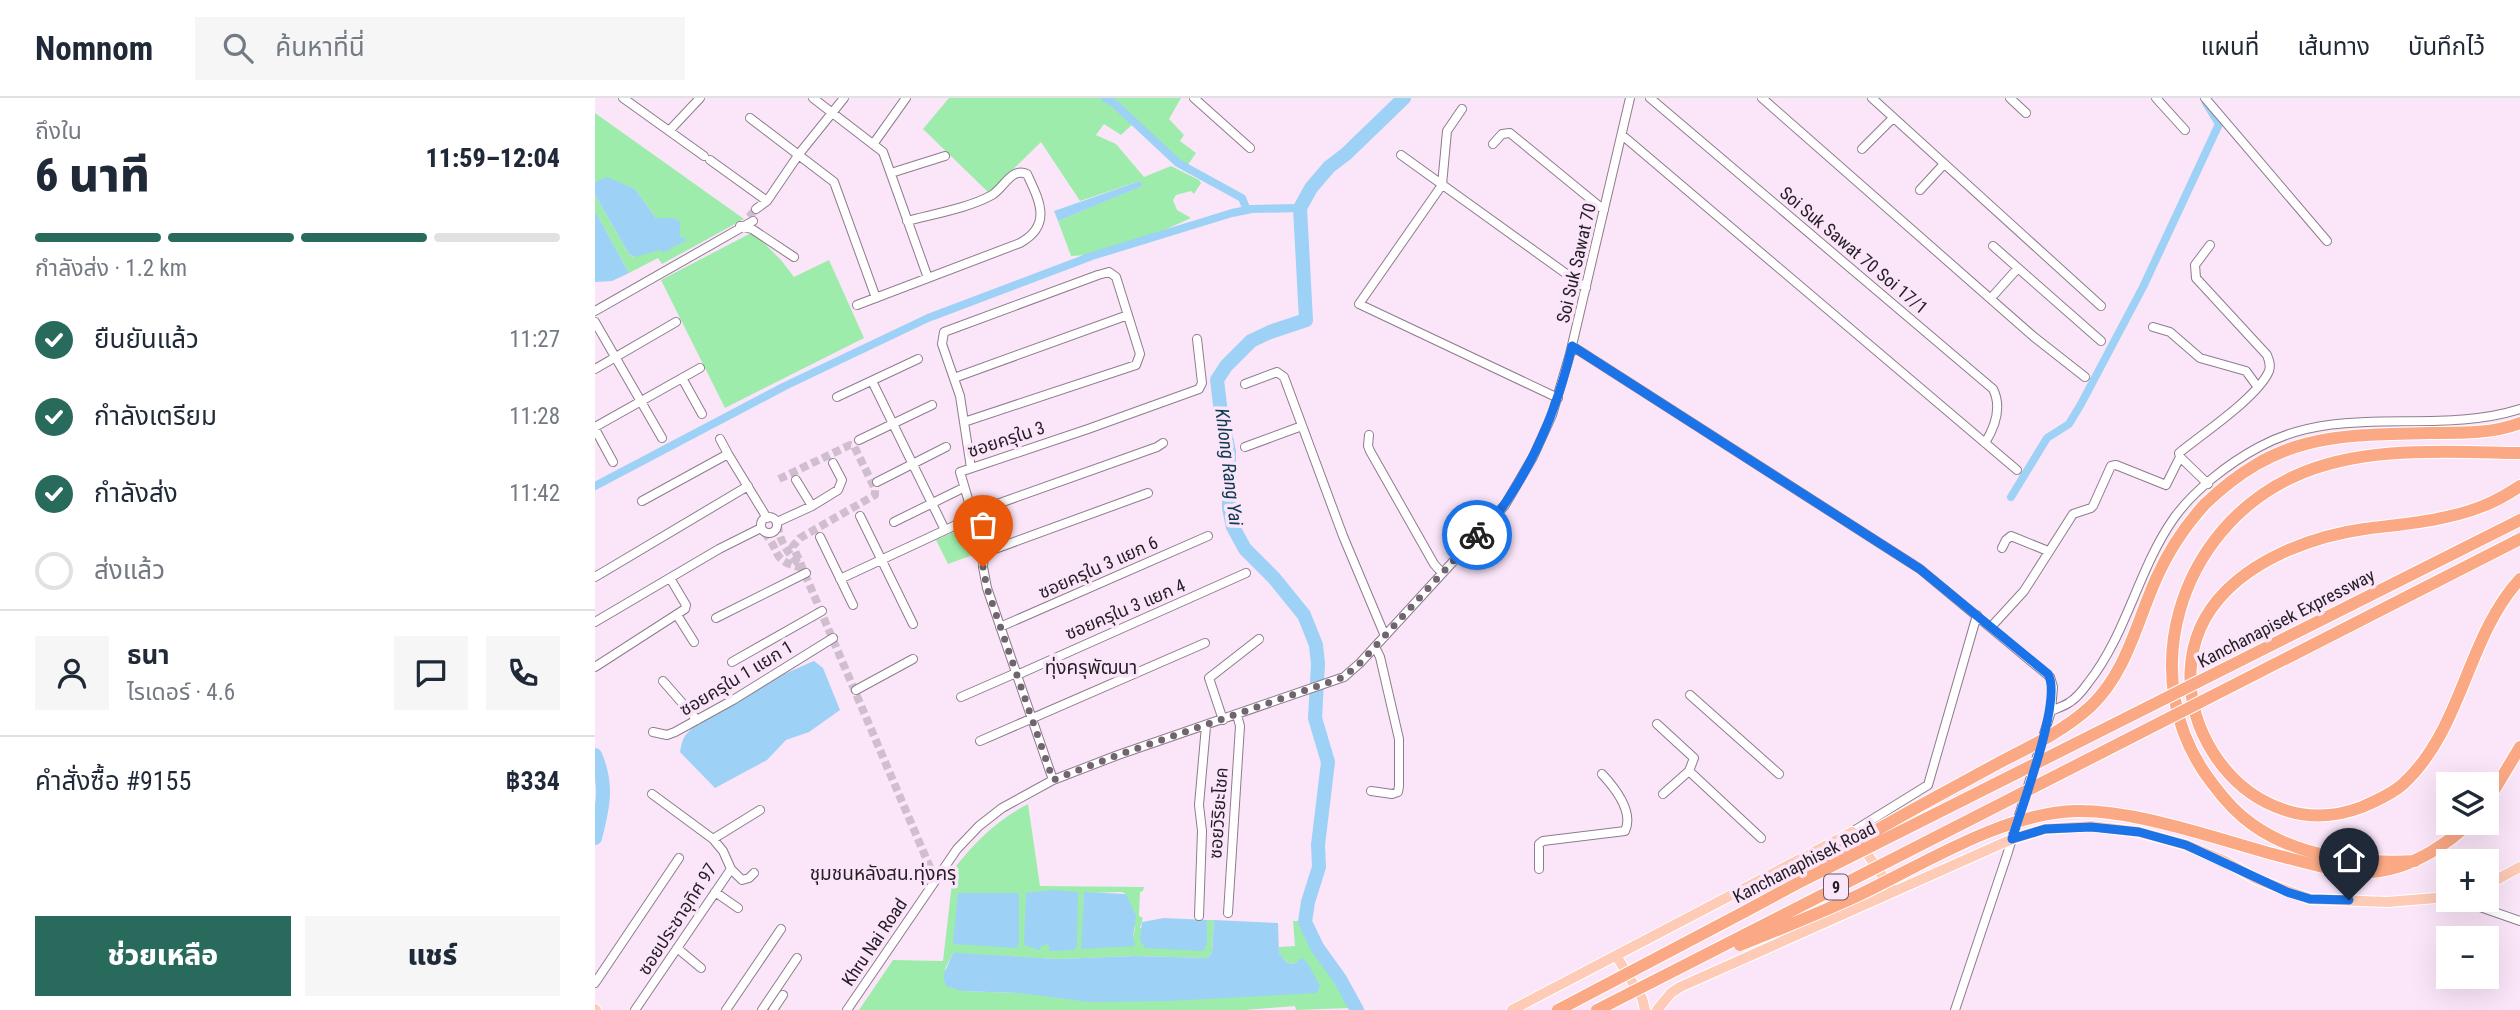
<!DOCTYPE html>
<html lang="th">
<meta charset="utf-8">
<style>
:root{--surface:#fff;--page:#f6f6f7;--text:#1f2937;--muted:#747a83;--line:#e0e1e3;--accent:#286b5c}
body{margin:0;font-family:"Roboto Condensed","Noto Sans Thai",sans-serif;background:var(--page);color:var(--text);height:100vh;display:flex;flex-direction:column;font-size:26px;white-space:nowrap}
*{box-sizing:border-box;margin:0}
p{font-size:23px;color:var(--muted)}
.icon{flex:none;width:38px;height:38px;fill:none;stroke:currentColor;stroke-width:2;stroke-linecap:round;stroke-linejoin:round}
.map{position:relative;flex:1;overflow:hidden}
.panel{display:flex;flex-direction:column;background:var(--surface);width:595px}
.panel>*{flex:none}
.tools{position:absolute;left:1841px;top:674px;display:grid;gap:14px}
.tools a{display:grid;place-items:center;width:63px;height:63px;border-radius:0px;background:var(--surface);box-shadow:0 7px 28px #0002;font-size:35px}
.pin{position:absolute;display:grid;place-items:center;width:60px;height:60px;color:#fff;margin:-72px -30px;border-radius:50% 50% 50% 0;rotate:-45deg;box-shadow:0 0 7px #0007}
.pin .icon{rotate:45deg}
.courier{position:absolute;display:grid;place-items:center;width:70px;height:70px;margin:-35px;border:5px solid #1a73e8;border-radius:50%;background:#fff;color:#222;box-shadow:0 2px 9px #0007}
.head em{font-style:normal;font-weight:800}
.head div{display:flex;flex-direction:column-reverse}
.head{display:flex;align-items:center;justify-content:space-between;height:119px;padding:0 35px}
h1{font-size:46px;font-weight:800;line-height:52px}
.bar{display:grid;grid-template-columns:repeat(4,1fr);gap:10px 7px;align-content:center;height:84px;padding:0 35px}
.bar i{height:9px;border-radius:5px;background:var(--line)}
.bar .on{background:var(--accent)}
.bar p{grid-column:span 4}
.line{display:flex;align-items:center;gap:18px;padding:0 35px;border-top:2px solid var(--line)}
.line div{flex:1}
.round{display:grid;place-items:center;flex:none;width:74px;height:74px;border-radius:0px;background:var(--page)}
ol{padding:0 35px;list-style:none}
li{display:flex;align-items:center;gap:21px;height:77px}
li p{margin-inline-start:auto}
li .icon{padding:7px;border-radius:50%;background:var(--accent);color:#fff;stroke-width:4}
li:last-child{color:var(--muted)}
li i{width:38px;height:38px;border:4px solid var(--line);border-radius:50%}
.action{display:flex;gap:14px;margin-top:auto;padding:14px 35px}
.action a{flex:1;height:80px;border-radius:0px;background:var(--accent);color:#fff;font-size:28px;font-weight:800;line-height:80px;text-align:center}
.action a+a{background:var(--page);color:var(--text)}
header{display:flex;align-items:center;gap:42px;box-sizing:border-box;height:98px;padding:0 35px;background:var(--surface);border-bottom:2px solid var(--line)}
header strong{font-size:33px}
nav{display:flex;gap:38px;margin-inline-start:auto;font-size:24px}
.search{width:490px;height:63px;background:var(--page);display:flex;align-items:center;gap:18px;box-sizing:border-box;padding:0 24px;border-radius:0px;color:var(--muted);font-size:26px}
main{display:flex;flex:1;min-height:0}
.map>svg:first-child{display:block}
</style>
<header>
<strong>Nomnom</strong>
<div class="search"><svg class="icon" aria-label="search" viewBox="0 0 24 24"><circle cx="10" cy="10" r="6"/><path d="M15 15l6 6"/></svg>ค้นหาที่นี่</div>
<nav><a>แผนที่</a><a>เส้นทาง</a><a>บันทึกไว้</a></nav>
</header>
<main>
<section class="panel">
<div class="head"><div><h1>6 นาที</h1><p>ถึงใน</p></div><em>11:59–12:04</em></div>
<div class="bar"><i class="on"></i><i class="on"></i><i class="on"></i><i></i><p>กำลังส่ง · 1.2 km</p></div>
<ol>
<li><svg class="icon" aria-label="check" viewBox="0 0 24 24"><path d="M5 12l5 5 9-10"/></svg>ยืนยันแล้ว<p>11:27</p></li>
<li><svg class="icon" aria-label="check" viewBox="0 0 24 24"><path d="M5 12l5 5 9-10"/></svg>กำลังเตรียม<p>11:28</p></li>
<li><svg class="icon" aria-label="check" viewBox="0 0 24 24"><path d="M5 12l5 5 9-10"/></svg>กำลังส่ง<p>11:42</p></li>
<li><i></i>ส่งแล้ว</li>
</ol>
<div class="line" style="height:126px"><a class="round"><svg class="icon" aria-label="person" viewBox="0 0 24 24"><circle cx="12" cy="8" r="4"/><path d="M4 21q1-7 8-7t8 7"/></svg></a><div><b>ธนา</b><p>ไรเดอร์ · 4.6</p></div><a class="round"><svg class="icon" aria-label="chat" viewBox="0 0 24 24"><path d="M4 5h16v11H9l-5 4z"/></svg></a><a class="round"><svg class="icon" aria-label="phone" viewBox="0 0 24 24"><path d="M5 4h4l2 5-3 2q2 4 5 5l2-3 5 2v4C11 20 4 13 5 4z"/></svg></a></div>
<div class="line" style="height:91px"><div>คำสั่งซื้อ #9155</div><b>฿334</b></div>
<div class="action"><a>ช่วยเหลือ</a><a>แชร์</a></div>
</section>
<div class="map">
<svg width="1925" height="912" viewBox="0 0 1925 912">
<rect width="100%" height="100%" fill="#fbe6f9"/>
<path fill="#9decac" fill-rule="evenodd" d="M 354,0 L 586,0 L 574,21 L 589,37 L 585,43 L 601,55 L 590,71 L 574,61 L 538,26 L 526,37 L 509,26 L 501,37 L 521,46 L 549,79 L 576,68 L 604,82 L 606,85 L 599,96 L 596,93 L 581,97 L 578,102 L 582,112 L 596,120 L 545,143 L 527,145 L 493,157 L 476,158 L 463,123 L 546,88 L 545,83 L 485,103 L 446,44 L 394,95 L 328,31 Z
M 0,15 L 149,121 L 67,166 L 63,160 L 34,175 L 0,113 L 0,97 L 34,156 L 39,159 L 91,142 L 85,138 L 79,120 L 61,120 L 40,91 L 12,80 L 0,84 Z
M 158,134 L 186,162 L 199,179 L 234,162 L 269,240 L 130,310 L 66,182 Z
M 373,428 L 380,431 L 386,454 L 353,466 L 341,442 Z
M 433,706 L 445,788 L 549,789 L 548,793 L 545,794 L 544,818 L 548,820 L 545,830 L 612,846 L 612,822 L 619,822 L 617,854 L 613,860 L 541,858 L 462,861 L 358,855 L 350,871 L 367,893 L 424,895 L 700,866 L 692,865 L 684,855 L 684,849 L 700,848 L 698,823 L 708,823 L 755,910 L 701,912 L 700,908 L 650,912 L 264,912 L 298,862 L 348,863 L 357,785 L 360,780 L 355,776 C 377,747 400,723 433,706 ZM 527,794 L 531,796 L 540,830 L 538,839 L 487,851 L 489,795 Z"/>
<path fill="#9dd1f5" d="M 12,79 L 40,91 L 61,120 L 79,120 L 85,124 L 85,138 L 92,142 L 69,154 L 64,152 L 40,159 L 34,156 L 0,97 L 0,84 Z
M 545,83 L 547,88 L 463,123 L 459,113 Z
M 0,113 L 34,175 L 17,183 L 0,184 Z
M 219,563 L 228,570 L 245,612 L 214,634 L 191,642 L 172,662 L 120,690 L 85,654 C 86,649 87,642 90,638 C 110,612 188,576 219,563 Z
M 458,792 L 483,794 L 482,848 L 479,852 L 455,853 L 453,846 L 447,848 L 444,852 L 429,847 L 431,795 Z
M 489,794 L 531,796 L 541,818 L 538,839 L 540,848 L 486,851 Z
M 363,795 L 424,795 L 424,846 L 421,850 L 358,846 Z
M 569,820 L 612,822 L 612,846 L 608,853 L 550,850 L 545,842 L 547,824 Z
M 619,822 L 683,825 L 684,855 L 692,865 L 700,866 L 706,860 L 712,864 L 725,888 L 722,895 L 573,903 L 494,904 L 424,895 L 367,893 L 351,888 L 348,878 L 358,855 L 365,855 L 462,861 L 541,858 L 613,860 L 617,854 Z"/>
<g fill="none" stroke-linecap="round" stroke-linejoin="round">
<path stroke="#9dd1f5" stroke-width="8" d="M 510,0 L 521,7 L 583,65 L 647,100 L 652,112
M 0,388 L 190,288 L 333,220 L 497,158 L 637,115 L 657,111 L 705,110
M 1416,399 L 1452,340 L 1474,326 L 1486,306 L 1548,189 L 1624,26 L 1611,5"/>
<path stroke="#9dd1f5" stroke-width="14" d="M 0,657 C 13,687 8,709 0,740
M 762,912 L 745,881 L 722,849 L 710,824 L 713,804 L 724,769 L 723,747 L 733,664 L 720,620 L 723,566 L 721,547 L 709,517 L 679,480 L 650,451 L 638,429 L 634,410 L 634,354 L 626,315 L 622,282 L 631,268 L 656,243 L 675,234 L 711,222 L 705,110 L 716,90 L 734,69 L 751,56 L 809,0"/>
<path stroke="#d0becf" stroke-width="8" stroke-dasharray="8 4" stroke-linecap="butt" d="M 154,119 L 161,111
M 184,381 L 255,347 L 259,348 L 280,391 L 280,397 L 205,440 L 198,448 L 340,781
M 183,427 C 184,443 193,455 204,466
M 169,434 C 188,457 175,462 208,470"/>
<g stroke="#8e7c8c" stroke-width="10">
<path id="minor" d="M 28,0 L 109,58
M 218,0 L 288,54 L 333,180
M 599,0 L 655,50
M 1055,0 L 1398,291 C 1407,309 1400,329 1390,345
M 1167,0 L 1439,239 L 1490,279
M 1277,0 L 1506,208
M 1415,0 L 1431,15
M 1561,0 L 1590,32
M 1610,0 L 1732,143
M 867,11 L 852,33 L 847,87 L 764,206 L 963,300
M 155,20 L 239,84 L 281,200
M 74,33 L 105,0
M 1027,37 L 1422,372
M 279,45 L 311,0
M 898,46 L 907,36 L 915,35 L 1009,112
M 1267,51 L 1298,20
M 806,57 L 991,190
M 115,62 L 172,103
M 296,75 L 350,58
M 1325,92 L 1349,66
M 161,111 L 172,103 L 204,56 L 249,0
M 145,128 L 157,131 L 199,159
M 1398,148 L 1506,243
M 1396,200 L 1423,170
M 262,207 L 425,145 C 458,127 444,102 432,76 C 416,69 409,90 397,97 C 374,110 338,116 312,123
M 0,213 L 158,123
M 0,224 L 67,340
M 1558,229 L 1575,234 L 1605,260 L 1651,273 L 1662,288
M 977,248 L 1325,471 L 1455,579 L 1458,589 L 1456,613 L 1412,757 L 1360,912
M 0,271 L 81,224
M 87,280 L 107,316
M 359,280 L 533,217
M 277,283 L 350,432
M 650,286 L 682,274 L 689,279 L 748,438 L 790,538
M 242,299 L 323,261
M 369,324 L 541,267 L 545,256 L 521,179 L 514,174 L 503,177 L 349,234 L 347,246 L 365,298 L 376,370
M 0,329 L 105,270
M 0,331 L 18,364
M 774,337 L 773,348 L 775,353 L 839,466 L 847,475
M 125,341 L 133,356
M 264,342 L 337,307
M 650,349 L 707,328
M 201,382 L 217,408
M 282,384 L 351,349
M 1613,386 L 1585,359 L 1584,355 C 1607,336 1663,299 1674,273 C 1676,267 1674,262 1672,257 L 1601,180 L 1600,167 L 1615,147
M 47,403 L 133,356 L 172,420
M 265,418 L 318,526
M166 427a8 8 0 1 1 16 0a8 8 0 1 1-16 0Z
M 182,424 L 217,408 L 243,392 L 247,382 L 238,365
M 299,424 L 364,392
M 225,439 L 258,507
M 1407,450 L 1411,442 L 1416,438 L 1453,453
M 389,455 L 553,395
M 0,479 L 153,388
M 245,481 L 361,427 L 367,420 L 377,415 L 562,349 L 568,345
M 82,517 L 99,544
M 121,520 L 211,475
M 0,524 L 124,451 L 166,430
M 405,529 L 613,438
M 1396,529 L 1429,493 L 1478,416 L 1496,410 L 1498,408 L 1516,368 L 1521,367 L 1571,387 L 1585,359
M 137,564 L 227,513
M 0,569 L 90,511 L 91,507 L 75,480
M 422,577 L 651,475
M 68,583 L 102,622
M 261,592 L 318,561
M 1095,597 L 1184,676
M 366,599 L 421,575
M 1456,613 C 1462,610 1470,608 1475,604 C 1483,599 1488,592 1493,585 C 1532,536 1543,471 1579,420 C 1599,392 1634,365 1664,349 C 1746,304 1840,338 1925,311
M 628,622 L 614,580 L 664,541
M 1062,626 L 1099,660 L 1094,673 L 1068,696
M 58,634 L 72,637 L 80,634 L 138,602 L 238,540
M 385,643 L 610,545
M 1094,673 L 1166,740
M 458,682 L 392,490 L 388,469 L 389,455 L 365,374 L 493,331 L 604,291 L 607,285 L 602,241
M 776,693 L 797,696 L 803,694 L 804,688 L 804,641 L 785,559 L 780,549
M 1257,734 L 1333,687 L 1382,517
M 118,741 L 165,712
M 136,771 L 147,782 L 154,780 L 159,775
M 944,771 L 944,746 L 948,743 L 1030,733 C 1039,714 1020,690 1007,676
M 120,794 L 143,810
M 1865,802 L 1925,823
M 633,815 L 645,628 L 642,617
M 604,818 L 607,733 L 604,707 L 611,628
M 82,850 L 106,870
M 0,885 L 84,760
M 40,912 L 136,771 L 128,753 L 118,741 L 57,696
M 131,912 L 186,831
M 167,912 L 202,860
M 178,912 L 188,897
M 252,912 L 362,751 L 384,728 L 407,710 L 458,682 L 523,657 L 749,579 L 765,565 L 910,407 L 938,359 L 957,317 L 975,256 L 1035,0"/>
</g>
<g stroke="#fff" stroke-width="12">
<path id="major" d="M 1892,787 L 1925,769
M 1022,859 L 1047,900 L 1050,912
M 0,911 L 1,912
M 917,912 L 1257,734 L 1296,790
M 1062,912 L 1076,895 L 1085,889 L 1417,741 L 1450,731 L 1496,728 L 1544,734 L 1591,747 L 1630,763 L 1661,781 L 1715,801 L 1792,804 L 1853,799"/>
</g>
<g stroke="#fff" stroke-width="14">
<path id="highway" d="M 1925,388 C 1913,396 1901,403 1888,408 C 1851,423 1808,426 1769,431 C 1720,438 1666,458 1631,493 C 1538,586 1643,757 1767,709 C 1781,703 1797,696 1808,686 C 1868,631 1871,540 1925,481
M 1610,406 C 1683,336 1740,337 1834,335 C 1864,335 1897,336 1925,325
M 1892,704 L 1925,649
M 1689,759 C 1747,774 1781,786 1836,754 C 1850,745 1863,737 1875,724
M 1820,763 C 1764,766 1705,760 1658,727 C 1642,716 1628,700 1617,685 C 1537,582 1583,431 1700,378 C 1768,347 1852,354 1925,355
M 1149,814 L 1201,786"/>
</g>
<use href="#minor" stroke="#fff" stroke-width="8"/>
<use href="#major" stroke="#fdcbb6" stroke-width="10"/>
<use href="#highway" stroke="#fba985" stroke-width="12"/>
<g stroke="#fff" stroke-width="14" stroke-linecap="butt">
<path id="highway-bridge" d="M 1217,772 C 1236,756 1259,745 1280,733 C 1323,708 1367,685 1411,661 C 1441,646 1471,631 1496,608 C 1532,573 1541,526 1561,481 C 1573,454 1590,428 1610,406
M 1201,786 L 1925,422
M 1145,847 C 1185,831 1225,815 1264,797 C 1329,766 1408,715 1481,713 C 1545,712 1627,743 1689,759
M 963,912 L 1149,814
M 1002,912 L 1925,441"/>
</g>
<use href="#highway-bridge" stroke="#fba985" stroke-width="12"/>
</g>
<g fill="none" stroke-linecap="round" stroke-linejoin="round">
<path stroke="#70646f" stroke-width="7" stroke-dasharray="0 12.6" d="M 388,469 L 392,490 L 458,682 L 523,657 L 749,579 L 765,565 L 882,437"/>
<path stroke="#1a73e8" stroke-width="9" d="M 882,437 C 892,426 903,416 911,404 C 943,357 964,304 977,248 L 1325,471 L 1453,576 C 1468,601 1426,710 1417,741 L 1450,731 L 1496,729 L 1544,734 L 1591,747 L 1692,794 L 1715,801 L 1754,802"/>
</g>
<g text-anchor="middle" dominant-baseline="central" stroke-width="7" stroke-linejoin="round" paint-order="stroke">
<rect fill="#fbe6f9" stroke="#655a65" stroke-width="2" x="1229" y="776.5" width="24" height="25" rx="5"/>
<g font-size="16" font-weight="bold" fill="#251e25">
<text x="1241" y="789">9</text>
</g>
<g font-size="18" fill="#251e25" stroke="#fbe6f9">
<text transform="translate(1259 152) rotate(40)">Soi Suk Sawat 70 Soi 17/1</text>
<text transform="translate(981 165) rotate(-77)">Soi Suk Sawat 70</text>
<text transform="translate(411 341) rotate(-18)">ซอยครุใน 3</text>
<text transform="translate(503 469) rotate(-24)">ซอยครุใน 3 แยก 6</text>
<text transform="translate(530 511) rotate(-23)">ซอยครุใน 3 แยก 4</text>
<text transform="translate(1691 520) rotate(-27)">Kanchanapisek Expressway</text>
<text transform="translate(141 580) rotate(-31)">ซอยครุใน 1 แยก 1</text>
<text transform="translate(623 715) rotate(-86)">ซอยวิริยะโชค</text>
<text transform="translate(1209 764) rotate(-27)">Kanchanaphisek Road</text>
<text transform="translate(82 821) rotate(-57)">ซอยประชาอุทิศ 97</text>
<text transform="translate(279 844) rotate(-56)">Khru Nai Road</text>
</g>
<g font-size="19" font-style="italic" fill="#0f3950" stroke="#fbe6f9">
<text transform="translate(634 369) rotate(83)">Khlong Rang Yai</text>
</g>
<g font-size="19" fill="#251e25" stroke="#fbe6f9">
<text x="496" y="569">ทุ่งครุพัฒนา</text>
<text x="288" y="775">ชุมชนหลังสน.ทุ่งครุ</text>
</g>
</g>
</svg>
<div class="tools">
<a><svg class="icon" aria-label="layers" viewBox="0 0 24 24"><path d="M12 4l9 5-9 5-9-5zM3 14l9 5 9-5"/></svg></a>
<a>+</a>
<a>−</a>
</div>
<div class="pin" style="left:388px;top:469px;background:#ea580c"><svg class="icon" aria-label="bag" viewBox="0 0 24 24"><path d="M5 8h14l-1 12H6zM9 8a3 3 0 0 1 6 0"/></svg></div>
<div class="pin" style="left:1754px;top:802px;background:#1f2937"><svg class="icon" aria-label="home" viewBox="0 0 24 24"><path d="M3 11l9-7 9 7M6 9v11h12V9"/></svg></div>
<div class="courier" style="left:882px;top:437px"><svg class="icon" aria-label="bike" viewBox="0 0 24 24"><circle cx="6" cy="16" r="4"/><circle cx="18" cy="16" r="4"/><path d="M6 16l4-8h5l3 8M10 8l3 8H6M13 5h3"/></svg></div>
</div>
</main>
